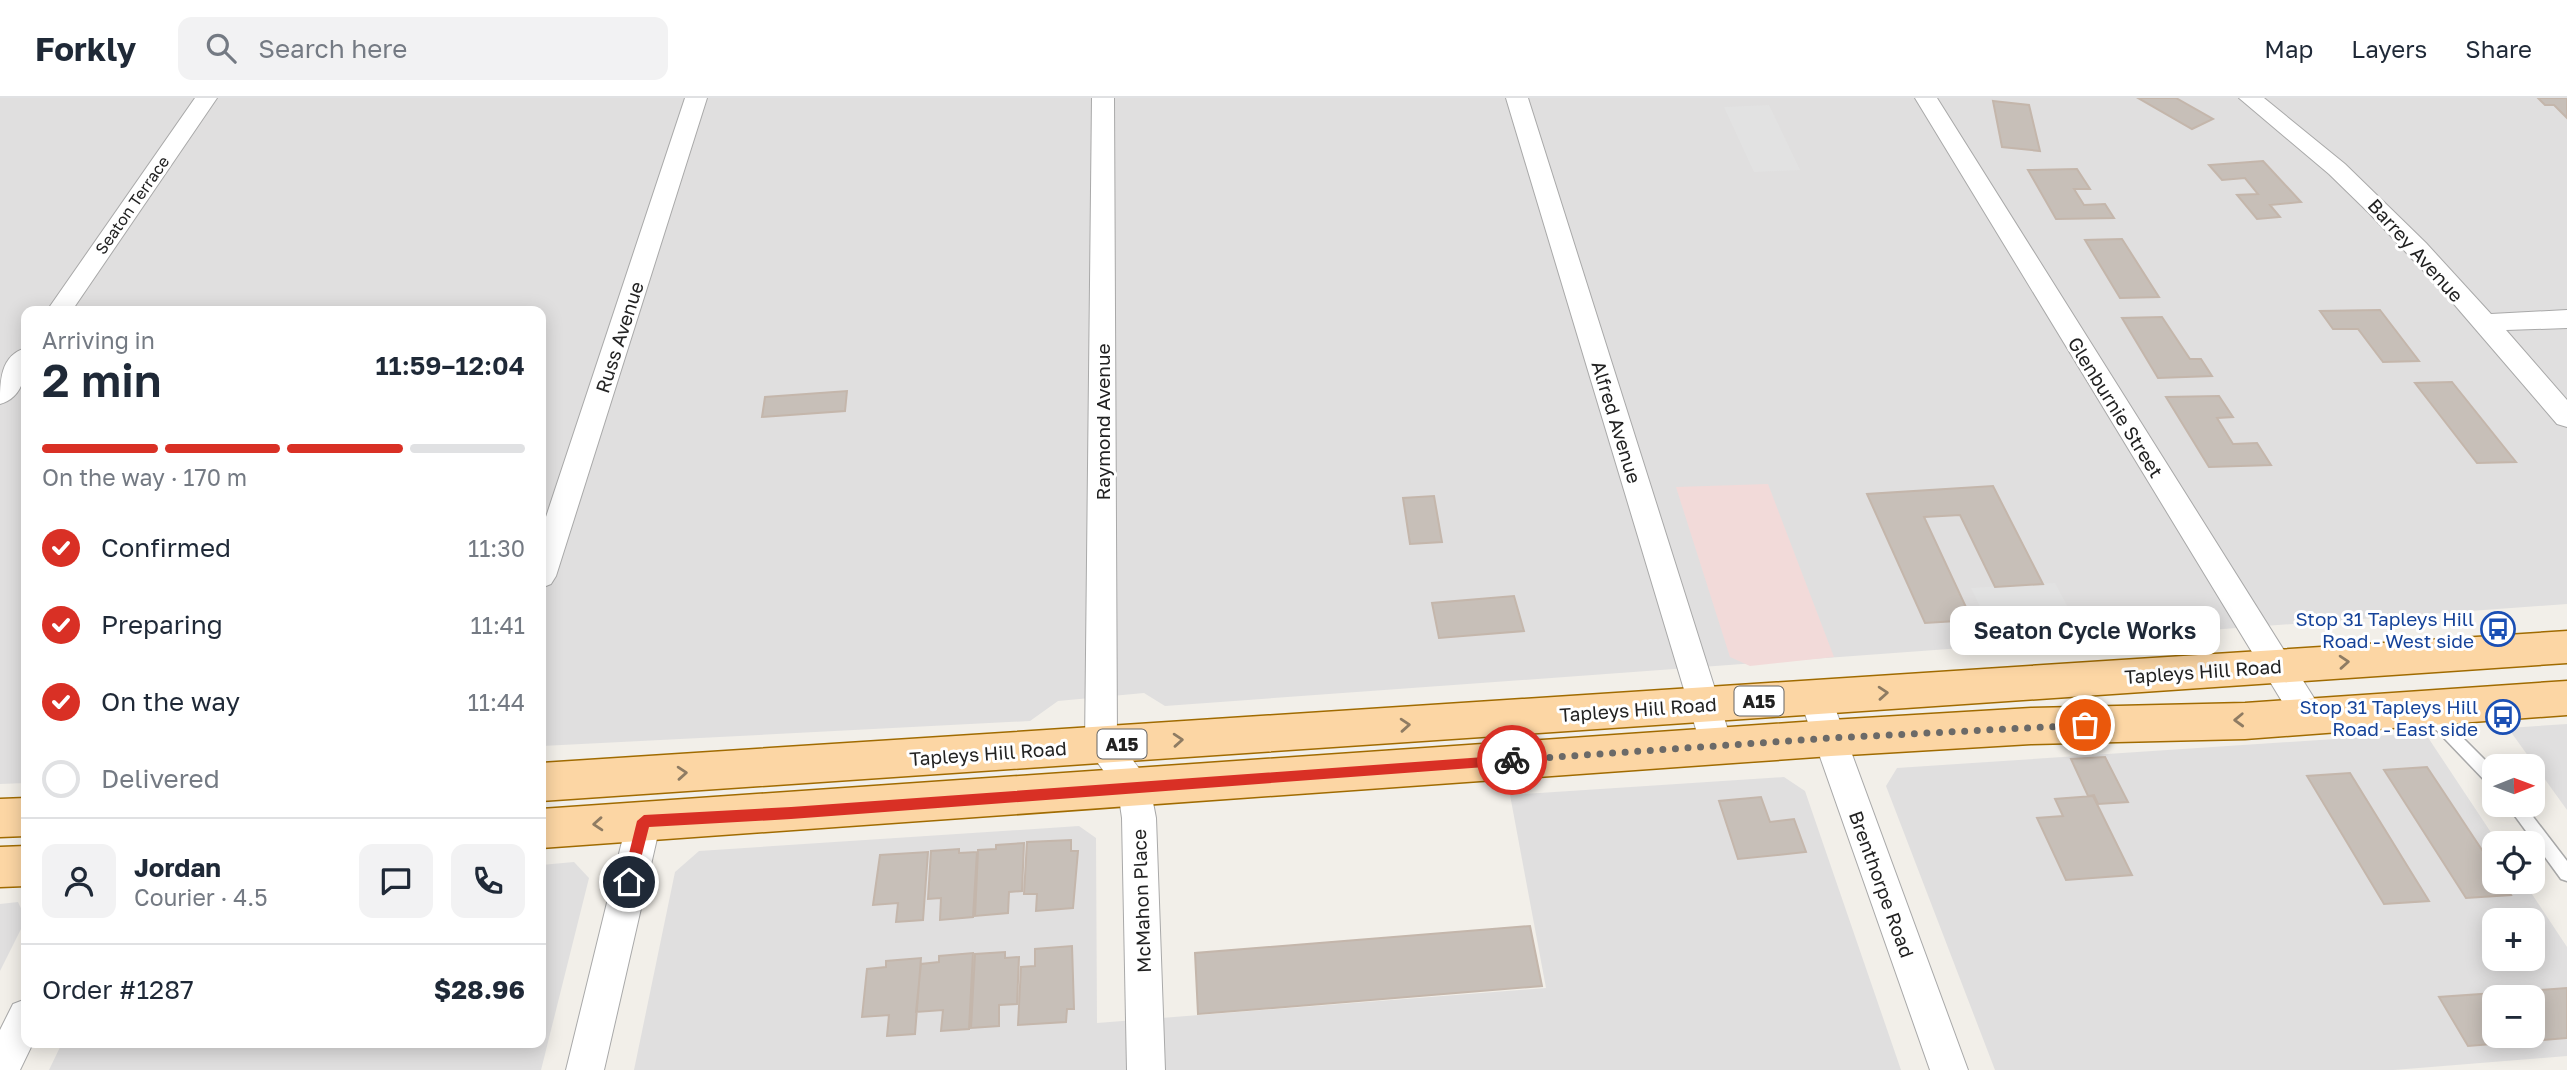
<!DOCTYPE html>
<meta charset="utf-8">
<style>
:root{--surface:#fff;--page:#f2f2f3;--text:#1f2937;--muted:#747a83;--line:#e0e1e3;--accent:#d93025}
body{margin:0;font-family:"Golos Text",sans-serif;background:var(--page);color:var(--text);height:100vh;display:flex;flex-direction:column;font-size:26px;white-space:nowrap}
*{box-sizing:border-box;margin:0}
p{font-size:23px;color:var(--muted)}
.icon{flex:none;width:38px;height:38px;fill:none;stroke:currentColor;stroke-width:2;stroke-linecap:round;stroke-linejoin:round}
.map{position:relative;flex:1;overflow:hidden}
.drawer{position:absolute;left:21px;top:208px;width:525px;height:742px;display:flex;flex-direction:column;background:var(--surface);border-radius:14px;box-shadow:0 4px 18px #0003}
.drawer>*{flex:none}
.needle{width:46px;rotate:89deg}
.tools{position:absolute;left:2482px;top:656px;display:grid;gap:14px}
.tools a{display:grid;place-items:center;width:63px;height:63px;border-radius:14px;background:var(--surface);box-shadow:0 4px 18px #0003;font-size:35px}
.pin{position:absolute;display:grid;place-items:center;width:60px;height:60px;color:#fff;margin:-30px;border:4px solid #fff;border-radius:50%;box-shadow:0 2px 7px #0007}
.courier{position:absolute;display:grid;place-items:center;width:70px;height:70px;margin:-35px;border:5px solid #d93025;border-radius:50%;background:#fff;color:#222;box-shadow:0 2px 9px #0007}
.bubble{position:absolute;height:49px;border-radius:14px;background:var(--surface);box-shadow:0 4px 18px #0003;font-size:23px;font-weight:600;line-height:49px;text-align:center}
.head em{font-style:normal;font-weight:600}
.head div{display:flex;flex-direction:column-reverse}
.head{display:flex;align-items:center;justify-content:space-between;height:119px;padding:0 21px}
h1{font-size:46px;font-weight:600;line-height:52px}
.bar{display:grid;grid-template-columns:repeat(4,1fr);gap:10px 7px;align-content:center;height:84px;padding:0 21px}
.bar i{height:9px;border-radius:5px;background:var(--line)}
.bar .selected{background:var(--accent)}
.bar p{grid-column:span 4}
.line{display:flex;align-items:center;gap:18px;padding:0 21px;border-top:2px solid var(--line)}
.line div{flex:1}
.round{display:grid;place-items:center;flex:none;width:74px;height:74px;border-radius:14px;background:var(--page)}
ol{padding:0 21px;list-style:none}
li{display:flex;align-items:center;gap:21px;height:77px}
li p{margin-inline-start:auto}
li .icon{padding:7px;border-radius:50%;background:var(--accent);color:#fff;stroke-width:4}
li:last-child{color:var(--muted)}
li i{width:38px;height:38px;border:4px solid var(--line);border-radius:50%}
header{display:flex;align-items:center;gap:42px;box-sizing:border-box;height:98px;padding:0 35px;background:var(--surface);border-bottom:2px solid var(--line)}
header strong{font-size:33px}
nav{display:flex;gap:38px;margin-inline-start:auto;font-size:24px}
.search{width:490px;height:63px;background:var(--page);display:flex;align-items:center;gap:18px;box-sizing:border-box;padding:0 24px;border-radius:14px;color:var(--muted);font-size:26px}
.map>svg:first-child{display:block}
</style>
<header>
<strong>Forkly</strong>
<div class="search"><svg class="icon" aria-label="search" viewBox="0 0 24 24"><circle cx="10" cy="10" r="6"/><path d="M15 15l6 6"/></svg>Search here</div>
<nav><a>Map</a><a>Layers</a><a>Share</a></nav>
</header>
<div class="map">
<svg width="2567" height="972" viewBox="0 0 2567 972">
<rect width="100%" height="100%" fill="#f2efe9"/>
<path fill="#e0dfdf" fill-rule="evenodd" d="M 0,0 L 2567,0 L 2567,506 L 1165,608 L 1144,595 L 1058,603 L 1030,623 L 542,648 L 541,214 L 26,214 L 26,685 L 0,686 Z
M 2567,626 L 2567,712 L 2508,630 Z
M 2425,635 L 2498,745 L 2494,746 L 2494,784 L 2524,784 L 2567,849 L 2567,958 L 2394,972 L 1995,972 L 1886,688 L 1897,670 ZM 2494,822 L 2532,822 L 2532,861 L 2494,861 ZM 2494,900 L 2532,900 L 2532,938 L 2494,938 Z
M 1784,679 L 1805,693 L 1901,972 L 634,972 L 675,774 L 699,753 L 1079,728 L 1096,740 L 1097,925 L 1546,890 L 1510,697 Z
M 574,764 L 589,780 L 541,972 L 49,972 L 62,945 L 541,945 L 541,767 Z
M 18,804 L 26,821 L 0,873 L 0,806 Z"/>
<path fill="#f2dad9" d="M 1768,386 L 1834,559 L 1750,568 L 1730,559 L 1676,389 Z"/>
<path fill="#e2e2e2" d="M 1769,7 L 1800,72 L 1754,74 L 1724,9 Z
M 2055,485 L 2081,534 L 1995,539 L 1971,490 Z"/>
<path fill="#c7bfb8" stroke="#c4b6ab" stroke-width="2" fill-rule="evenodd" d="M 2138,0 L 2176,0 L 2213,21 L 2192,31 Z
M 2538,0 L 2567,0 L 2567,20 L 2554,7 L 2545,7 Z
M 1993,3 L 2029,7 L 2040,53 L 2002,49 Z
M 2263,63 L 2301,104 L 2270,107 L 2280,119 L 2257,121 L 2237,97 L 2258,96 L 2245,80 L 2222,82 L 2209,67 Z
M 2077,71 L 2090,91 L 2074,91 L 2084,107 L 2105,106 L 2114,120 L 2056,121 L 2028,72 Z
M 2122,141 L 2159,199 L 2120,200 L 2085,142 Z
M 2380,212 L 2419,263 L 2383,264 L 2358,231 L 2333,231 L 2320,213 Z
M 2162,219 L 2190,261 L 2201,261 L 2212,278 L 2158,280 L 2122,220 Z
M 2452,284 L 2516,364 L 2477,365 L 2415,285 Z
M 847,293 L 845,313 L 762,319 L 765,299 Z
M 2219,298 L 2233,319 L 2217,320 L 2233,346 L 2257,345 L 2271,367 L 2209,369 L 2166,299 Z
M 1993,388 L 2043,486 L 1995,489 L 1960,417 L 1924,419 L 1972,522 L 1925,525 L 1867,396 Z
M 1434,398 L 1442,444 L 1410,446 L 1403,400 Z
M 1514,498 L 1524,533 L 1439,540 L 1432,505 Z
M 2105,659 L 2128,704 L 2098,706 L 2094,697 L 2088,698 L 2071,661 Z
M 2427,669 L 2494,770 L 2494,784 L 2503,784 L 2511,797 L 2466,800 L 2384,672 Z
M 2350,675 L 2429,803 L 2384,806 L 2307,678 Z
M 2093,698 L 2132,777 L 2066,782 L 2037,720 L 2063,718 L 2055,701 Z
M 1761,699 L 1770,724 L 1794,721 L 1806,754 L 1738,761 L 1719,703 Z
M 1071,742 L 1071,753 L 1078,753 L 1073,810 L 1036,813 L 1037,796 L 1024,796 L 1027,744 Z
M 1024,745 L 1022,793 L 1009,794 L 1008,815 L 975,818 L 978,752 L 996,751 L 996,747 Z
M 959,751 L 959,755 L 977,754 L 973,819 L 940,822 L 941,800 L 928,801 L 931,753 Z
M 928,754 L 923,822 L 896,824 L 898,805 L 873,807 L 880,757 Z
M 1530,828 L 1542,888 L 1198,916 L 1195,855 Z
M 1072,848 L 1074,911 L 1067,911 L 1066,924 L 1018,927 L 1021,869 L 1035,868 L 1035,851 Z
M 1005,854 L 1005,860 L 1019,859 L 1017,906 L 999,907 L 999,928 L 971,930 L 975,856 Z
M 973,855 L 969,931 L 941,933 L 943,912 L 916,914 L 921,866 L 939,864 L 939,858 Z
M 921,860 L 915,936 L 887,938 L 889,917 L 862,919 L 867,871 L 886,869 L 886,863 Z
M 2567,890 L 2567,940 L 2468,948 L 2439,899 ZM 2494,900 L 2532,900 L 2532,938 L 2494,938 Z"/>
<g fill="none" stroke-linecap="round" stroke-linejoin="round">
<g stroke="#a9a9a9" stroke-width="3">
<path id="lane" d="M 2427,607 L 2432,609 L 2494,671 L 2494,689 L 2489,687 L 2422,617 L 2420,613 L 2422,609 Z
M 2507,707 L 2524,707 L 2567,763 L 2567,783 L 2561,781 Z"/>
</g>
<g stroke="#a9a9a9" stroke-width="2">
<path id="street" d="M 195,0 L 217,0 L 71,214 L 46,214 Z
M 685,0 L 707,0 L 556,478 L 551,486 L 541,490 L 541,434 Z
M 1092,0 L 1114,0 L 1117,643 C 1143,675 1149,678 1156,720 L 1165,972 L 1127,972 L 1122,720 L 1118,693 L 1085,647 Z
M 1506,0 L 1528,0 L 1733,648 L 1728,658 L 1717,662 L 1706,658 L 1701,648 Z
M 1915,0 L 1937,0 L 2319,608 L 2324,618 L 2319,628 L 2308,631 L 2297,628 Z
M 2239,0 L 2264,0 L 2345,66 L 2426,145 L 2491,216 L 2567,212 L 2567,230 L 2506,232 L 2567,302 L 2567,329 L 2557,326 L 2447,198 L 2369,115 L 2329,76 Z
M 26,250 C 27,272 25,299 0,306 C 0,284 0,257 26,250 Z
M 1815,586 L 1826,590 L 1831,599 L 1968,972 L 1930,972 L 1799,599 L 1804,590 Z
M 644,708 L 656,712 L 661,723 L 604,972 L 566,972 L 627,723 L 632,712 Z
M 26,901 L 26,945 L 33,945 L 20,972 L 0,972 L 0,932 L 13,906 Z"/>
</g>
<g stroke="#a06b00" stroke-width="3">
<path id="primary" d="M 2567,533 L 2567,565 L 541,703 L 541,665 Z
M 2567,583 L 2567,617 L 2245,641 L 2031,646 L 1831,658 L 541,750 L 541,711 L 1831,622 L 2031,610 L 2245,605 Z
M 26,700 L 26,738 L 0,739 L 0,701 Z
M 26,748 L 26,788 L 0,789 L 0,749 Z"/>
</g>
<use href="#lane" fill="#fff" fill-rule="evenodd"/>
<use href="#street" fill="#fff" fill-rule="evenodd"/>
<use href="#primary" fill="#fcd6a4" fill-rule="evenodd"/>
</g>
<defs><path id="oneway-chevron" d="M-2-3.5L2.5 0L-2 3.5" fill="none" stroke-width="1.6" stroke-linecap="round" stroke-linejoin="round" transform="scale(1.75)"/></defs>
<g stroke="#8f7c63">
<use href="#oneway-chevron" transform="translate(2344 564) rotate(-4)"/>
<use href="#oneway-chevron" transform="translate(1883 595) rotate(-4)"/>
<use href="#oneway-chevron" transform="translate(2239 622) rotate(178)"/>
<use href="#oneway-chevron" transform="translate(1405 627) rotate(-4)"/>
<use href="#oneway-chevron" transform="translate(1178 642) rotate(-4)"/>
<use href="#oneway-chevron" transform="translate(682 675) rotate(-4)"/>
<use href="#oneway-chevron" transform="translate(598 726) rotate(176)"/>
</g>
<path fill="#d93025" d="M 1512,657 L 1519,662 L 1512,667 L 791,721 L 649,729 L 634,788 L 629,790 L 622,784 L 637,723 L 644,717 L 791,709 Z"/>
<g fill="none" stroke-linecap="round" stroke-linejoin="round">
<path stroke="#6b6a68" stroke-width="7" stroke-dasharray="0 12.6" d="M 1512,662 L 1831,640 L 2085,627"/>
</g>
<defs>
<g id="bus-ring" transform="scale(1.75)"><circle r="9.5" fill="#fff" stroke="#1a4fb4" stroke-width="1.5"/><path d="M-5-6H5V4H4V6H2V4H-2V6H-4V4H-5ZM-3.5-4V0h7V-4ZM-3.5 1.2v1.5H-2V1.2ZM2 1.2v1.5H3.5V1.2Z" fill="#1a4fb4"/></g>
</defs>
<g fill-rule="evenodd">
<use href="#bus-ring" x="2498" y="531"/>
<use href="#bus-ring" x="2503" y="619"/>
</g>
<g text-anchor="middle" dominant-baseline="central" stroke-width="6" stroke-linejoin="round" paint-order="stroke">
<g font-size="16" fill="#222" stroke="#fff">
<text transform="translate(132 107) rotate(-55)">Seaton Terrace</text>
</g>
<g fill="#fff" stroke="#646464" stroke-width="2">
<rect x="1734.5" y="588.5" width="49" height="29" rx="5"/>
<rect x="1097.5" y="631.5" width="49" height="29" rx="5"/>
</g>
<g font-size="18" font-weight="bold" fill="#222">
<text x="1759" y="603">A15</text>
<text x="1122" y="646">A15</text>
</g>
<g font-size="19" fill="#222" stroke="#fff">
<text transform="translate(2416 152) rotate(48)">Barrey Avenue</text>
<text transform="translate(619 239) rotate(-72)">Russ Avenue</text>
<text transform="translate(2116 309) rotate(58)">Glenburnie Street</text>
<text transform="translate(1102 324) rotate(-90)">Raymond Avenue</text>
<text transform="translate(1617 324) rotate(73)">Alfred Avenue</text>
<text transform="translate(2203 573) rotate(-4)">Tapleys Hill Road</text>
<text transform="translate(1638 611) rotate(-4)">Tapleys Hill Road</text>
<text transform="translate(988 655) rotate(-4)">Tapleys Hill Road</text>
<text transform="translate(1882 786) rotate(70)">Brenthorpe Road</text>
<text transform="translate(1141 803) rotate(-92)">McMahon Place</text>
</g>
<g font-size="19" fill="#164399" stroke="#fff" text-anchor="end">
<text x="2474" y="520">Stop 31 Tapleys Hill<tspan x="2474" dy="22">Road - West side</tspan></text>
<text x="2478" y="608">Stop 31 Tapleys Hill<tspan x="2478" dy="22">Road - East side</tspan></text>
</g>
</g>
</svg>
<div class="tools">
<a><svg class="needle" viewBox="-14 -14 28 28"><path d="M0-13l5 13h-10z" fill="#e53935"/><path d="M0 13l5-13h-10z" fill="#747a83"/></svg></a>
<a><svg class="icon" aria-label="locate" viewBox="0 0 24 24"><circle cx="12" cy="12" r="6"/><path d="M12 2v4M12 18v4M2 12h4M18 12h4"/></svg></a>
<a>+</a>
<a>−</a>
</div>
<div class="pin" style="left:2085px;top:627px;background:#ea580c"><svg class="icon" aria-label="bag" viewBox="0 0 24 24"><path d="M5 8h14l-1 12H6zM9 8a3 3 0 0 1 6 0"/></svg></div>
<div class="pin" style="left:629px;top:784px;background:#1f2937"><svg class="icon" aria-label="home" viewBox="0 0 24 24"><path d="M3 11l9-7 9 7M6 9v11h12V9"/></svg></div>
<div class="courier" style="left:1512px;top:662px"><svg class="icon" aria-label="bike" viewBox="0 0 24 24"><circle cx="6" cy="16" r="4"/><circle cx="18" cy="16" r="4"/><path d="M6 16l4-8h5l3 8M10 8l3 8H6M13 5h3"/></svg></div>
<div class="bubble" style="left:1950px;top:508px;width:270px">Seaton Cycle Works</div>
<section class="drawer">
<div class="head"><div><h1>2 min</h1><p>Arriving in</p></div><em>11:59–12:04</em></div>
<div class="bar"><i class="selected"></i><i class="selected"></i><i class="selected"></i><i></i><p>On the way · 170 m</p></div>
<ol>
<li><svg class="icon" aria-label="check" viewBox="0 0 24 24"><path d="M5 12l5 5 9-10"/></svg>Confirmed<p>11:30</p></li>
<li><svg class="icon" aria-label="check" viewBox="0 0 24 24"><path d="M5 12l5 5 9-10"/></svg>Preparing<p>11:41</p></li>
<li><svg class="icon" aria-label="check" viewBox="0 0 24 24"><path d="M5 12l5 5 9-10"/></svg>On the way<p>11:44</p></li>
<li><i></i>Delivered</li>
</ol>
<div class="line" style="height:126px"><a class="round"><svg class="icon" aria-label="person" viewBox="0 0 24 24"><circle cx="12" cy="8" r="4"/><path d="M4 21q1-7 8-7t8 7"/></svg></a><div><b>Jordan</b><p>Courier · 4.5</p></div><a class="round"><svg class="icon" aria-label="chat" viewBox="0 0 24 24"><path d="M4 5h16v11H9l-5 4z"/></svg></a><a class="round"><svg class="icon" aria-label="phone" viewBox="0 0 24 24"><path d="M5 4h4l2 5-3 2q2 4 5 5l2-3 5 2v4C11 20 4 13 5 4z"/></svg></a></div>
<div class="line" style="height:91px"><div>Order #1287</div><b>$28.96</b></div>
</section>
</div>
